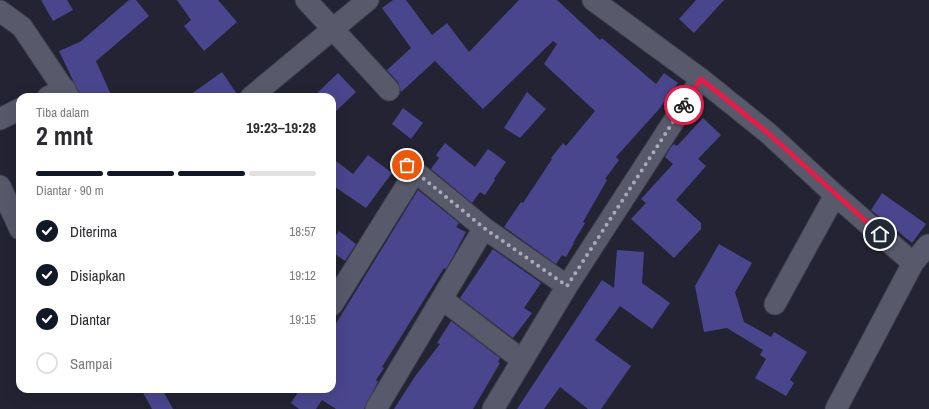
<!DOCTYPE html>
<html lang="id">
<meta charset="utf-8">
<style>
:root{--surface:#fff;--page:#f2f2f3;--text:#2b2b33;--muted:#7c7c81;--line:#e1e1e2;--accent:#111827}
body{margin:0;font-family:"Archivo Narrow",sans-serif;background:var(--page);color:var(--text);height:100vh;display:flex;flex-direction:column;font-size:15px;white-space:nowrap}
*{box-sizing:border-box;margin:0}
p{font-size:13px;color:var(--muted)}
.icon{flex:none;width:22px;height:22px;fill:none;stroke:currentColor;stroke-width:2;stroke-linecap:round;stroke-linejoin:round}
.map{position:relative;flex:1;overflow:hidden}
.drawer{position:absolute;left:16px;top:93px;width:320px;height:300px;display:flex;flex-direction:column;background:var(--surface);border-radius:12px;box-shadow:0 4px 16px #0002}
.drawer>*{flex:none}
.pin{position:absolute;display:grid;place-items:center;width:34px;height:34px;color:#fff;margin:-17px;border:2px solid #fff;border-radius:50%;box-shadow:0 1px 4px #0007}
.courier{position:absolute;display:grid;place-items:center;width:40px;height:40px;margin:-20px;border:3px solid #e11d48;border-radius:50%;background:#fff;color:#222;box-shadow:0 1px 5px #0007}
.overview em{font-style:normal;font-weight:700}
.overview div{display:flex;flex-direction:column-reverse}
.overview{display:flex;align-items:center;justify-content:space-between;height:68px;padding:0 20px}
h1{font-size:26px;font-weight:700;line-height:30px}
.bar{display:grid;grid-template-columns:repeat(4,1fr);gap:6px 4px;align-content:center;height:48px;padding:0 20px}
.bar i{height:5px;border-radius:3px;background:var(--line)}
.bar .active{background:var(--accent)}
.bar p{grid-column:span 4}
ol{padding:0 20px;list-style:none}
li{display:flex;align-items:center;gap:12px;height:44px}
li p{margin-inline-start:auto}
li .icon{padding:4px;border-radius:50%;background:var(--accent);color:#fff;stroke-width:4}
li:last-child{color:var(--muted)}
li i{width:22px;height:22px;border:2px solid var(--line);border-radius:50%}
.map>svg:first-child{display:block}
</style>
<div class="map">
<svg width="929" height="409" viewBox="0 0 929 409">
<rect width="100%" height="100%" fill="#232333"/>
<path fill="#4a468e" d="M 41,0 L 67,0 L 73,10 L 53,21 Z
M 129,0 L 136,0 L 149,16 L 96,61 L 112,97 L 81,97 L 59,51 L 80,42 Z
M 177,0 L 218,0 L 237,22 L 204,51 L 184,26 L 191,20 Z
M 393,0 L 406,0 L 432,35 L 447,23 L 469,52 L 519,0 L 557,0 L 600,40 L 602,38 L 656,84 L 664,73 L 678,83 L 660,108 L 616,157 L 619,160 L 605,179 L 607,180 L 583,222 L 585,223 L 573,243 L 574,243 L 566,257 L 562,255 L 556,264 L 504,227 L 521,202 L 523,203 L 552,159 L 551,158 L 563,143 L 566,146 L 595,111 L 544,64 L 557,44 L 553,41 L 483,109 L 435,61 L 401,92 L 398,82 L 387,70 L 411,48 L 382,8 Z
M 696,0 L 724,0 L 694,33 L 679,19 Z
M 222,72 L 239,97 L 187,97 Z
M 338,73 L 356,92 L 332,115 L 332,97 L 313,97 Z
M 527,92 L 546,109 L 520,138 L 504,128 Z
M 403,108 L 423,123 L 411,139 L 392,124 Z
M 703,118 L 721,135 L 698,159 L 706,166 L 676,200 L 701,223 L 701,229 L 674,258 L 631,219 L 646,203 L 641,199 L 673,164 L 665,157 L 671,147 L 674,144 L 677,146 Z
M 445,143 L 475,167 L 488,149 L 506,162 L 494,179 L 495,180 L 485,195 L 480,192 L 472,203 L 431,169 L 439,158 L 436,155 Z
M 368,155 L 392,173 L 366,208 L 332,185 L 332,158 L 353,174 Z
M 418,190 L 459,223 L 456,227 L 466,232 L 455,253 L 446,269 L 444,268 L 382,367 L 384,368 L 376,380 L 378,382 L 364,409 L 336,409 L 322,400 L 316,409 L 299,409 L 291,403 L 300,389 L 332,389 L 332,330 Z
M 882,193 L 926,224 L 912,243 L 871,210 Z
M 339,231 L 356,244 L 345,261 L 332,252 L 332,241 Z
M 719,244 L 752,263 L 735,292 L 744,322 L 771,337 L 774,332 L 807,352 L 790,380 L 794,383 L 786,396 L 755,378 L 766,359 L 760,355 L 763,350 L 727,328 L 704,332 L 695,286 Z
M 493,249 L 541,283 L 524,308 L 532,313 L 513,338 L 460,298 Z
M 617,250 L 644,252 L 642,283 L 670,303 L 652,329 L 620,306 L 595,340 L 631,366 L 601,409 L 588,409 L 560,387 L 544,409 L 517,409 L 602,280 L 614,288 Z
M 451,321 L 500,358 L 498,362 L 500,363 L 473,409 L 394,409 L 416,375 L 440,344 L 437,343 Z
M 141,389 L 162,389 L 173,409 L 152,409 Z"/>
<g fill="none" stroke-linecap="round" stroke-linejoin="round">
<g stroke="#3e3f4d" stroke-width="23">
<path id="minor" d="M 306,0 L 389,90
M 593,0 L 701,79
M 0,11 L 22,27 L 69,97
M 48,97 L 65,89
M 251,97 L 368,0
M 0,119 L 20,109
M 407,165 L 484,228 L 567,286
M 0,186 L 20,229
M 442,299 L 522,360
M 775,304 L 835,195
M 332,305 L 415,172
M 376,409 L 484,228
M 493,409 L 567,286 L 701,79 L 768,133 L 835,195 L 913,263
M 836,409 L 913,263 L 928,245"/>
</g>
<use href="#minor" stroke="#58596b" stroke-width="21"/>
</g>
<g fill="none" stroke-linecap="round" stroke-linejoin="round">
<path stroke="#a9aab6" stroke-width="4" stroke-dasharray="0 7.2" d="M 407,165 L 484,228 L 567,286 L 684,105"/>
<path stroke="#e11d48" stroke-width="5" d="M 684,105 L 701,79 L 768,133 L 880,234"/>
</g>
</svg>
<div class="pin" style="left:407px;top:165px;background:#ea580c"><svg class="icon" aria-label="bag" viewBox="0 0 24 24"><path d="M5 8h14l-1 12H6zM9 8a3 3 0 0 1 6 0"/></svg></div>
<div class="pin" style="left:880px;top:234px;background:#1f2937"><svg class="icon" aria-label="home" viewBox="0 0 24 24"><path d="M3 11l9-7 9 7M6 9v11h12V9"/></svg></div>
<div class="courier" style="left:684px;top:105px"><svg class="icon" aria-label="bike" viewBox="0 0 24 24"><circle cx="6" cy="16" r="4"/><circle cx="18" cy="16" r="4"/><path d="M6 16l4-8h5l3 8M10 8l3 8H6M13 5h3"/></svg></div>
<section class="drawer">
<div class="overview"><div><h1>2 mnt</h1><p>Tiba dalam</p></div><em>19:23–19:28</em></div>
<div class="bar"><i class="active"></i><i class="active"></i><i class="active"></i><i></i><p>Diantar · 90 m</p></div>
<ol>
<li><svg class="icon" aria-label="check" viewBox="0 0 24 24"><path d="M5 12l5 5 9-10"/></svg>Diterima<p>18:57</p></li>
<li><svg class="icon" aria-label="check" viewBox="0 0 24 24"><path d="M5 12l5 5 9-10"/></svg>Disiapkan<p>19:12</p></li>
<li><svg class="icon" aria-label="check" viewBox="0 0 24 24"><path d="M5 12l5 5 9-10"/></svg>Diantar<p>19:15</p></li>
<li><i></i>Sampai</li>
</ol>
</section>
</div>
